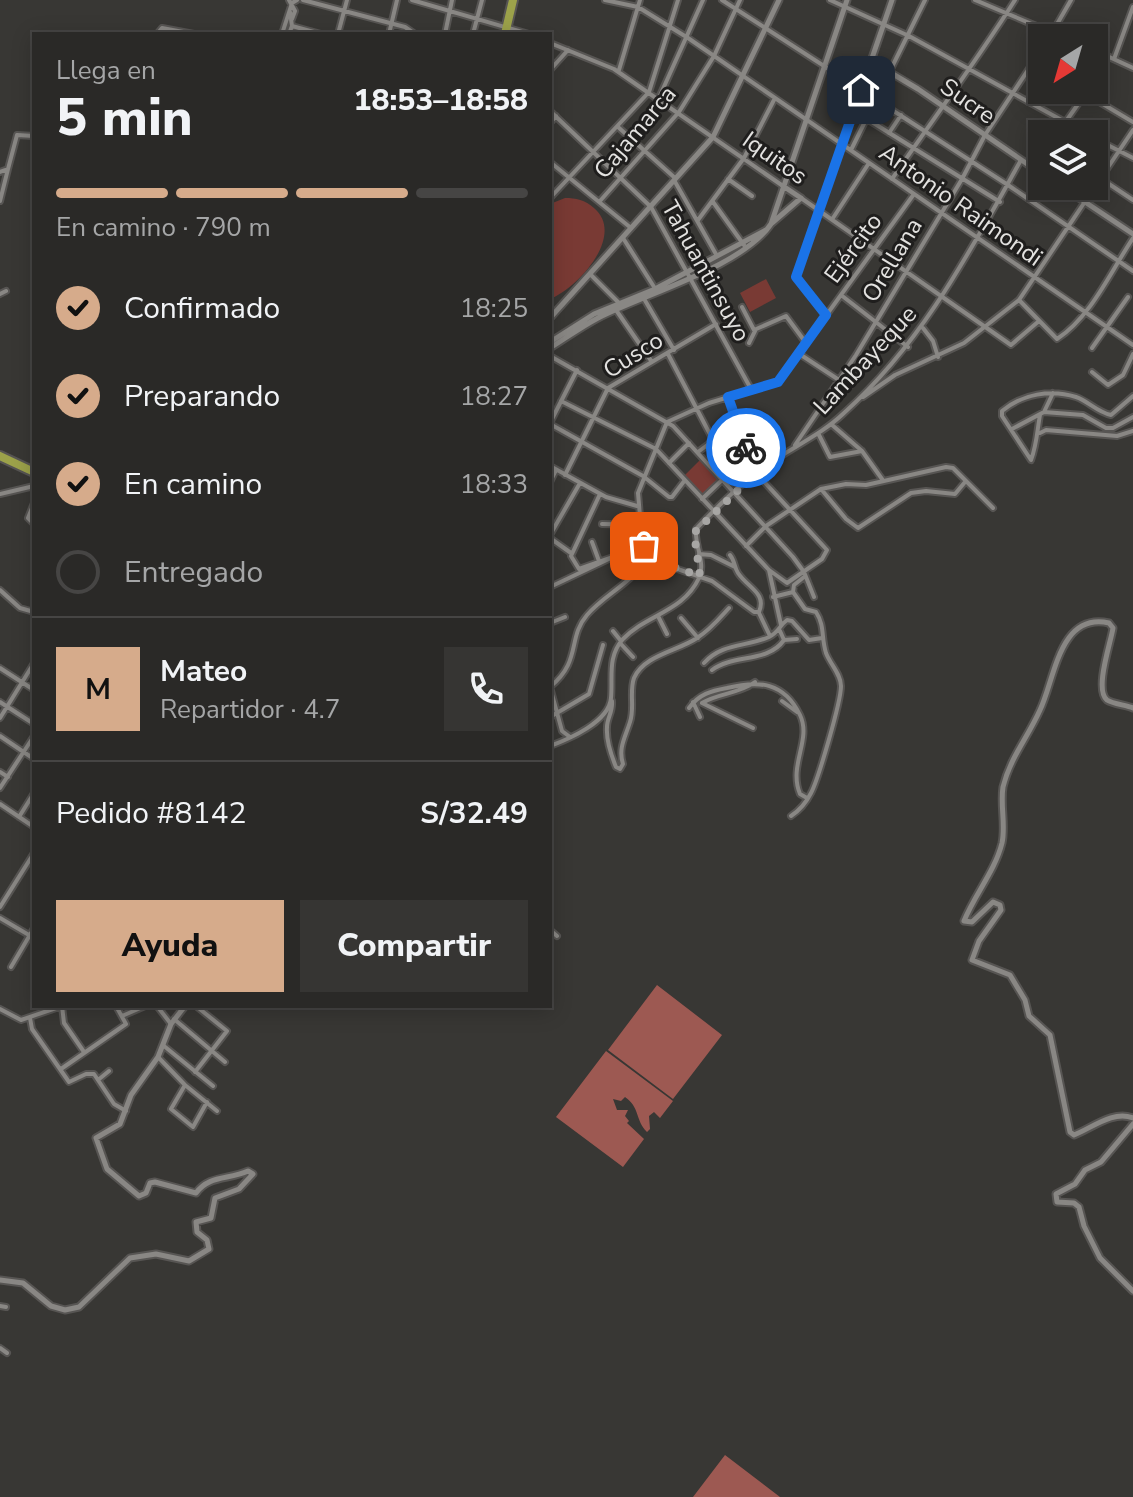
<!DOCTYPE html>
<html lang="es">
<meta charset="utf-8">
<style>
:root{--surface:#2a2927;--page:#363533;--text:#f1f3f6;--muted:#a5a6a7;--line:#464544;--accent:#d6ab8b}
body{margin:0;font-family:"Nunito Sans",sans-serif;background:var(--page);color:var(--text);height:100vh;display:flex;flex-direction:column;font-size:30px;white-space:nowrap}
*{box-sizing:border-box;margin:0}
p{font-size:26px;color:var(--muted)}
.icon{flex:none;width:44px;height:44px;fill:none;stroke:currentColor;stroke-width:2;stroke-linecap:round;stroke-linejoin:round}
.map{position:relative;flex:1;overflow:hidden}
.panel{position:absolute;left:32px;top:32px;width:520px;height:976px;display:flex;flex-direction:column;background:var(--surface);border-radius:0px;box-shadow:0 4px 20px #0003,0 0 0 2px var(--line)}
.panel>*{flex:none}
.needle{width:52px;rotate:217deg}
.buttons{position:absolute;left:1028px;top:24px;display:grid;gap:16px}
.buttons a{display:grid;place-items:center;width:80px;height:80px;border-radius:0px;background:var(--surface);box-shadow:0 4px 20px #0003,0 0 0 2px var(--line);font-size:40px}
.pin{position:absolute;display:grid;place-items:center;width:68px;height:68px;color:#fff;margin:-34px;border-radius:16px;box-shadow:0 4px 12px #0006}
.courier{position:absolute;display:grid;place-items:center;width:80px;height:80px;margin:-40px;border:6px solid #1a73e8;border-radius:50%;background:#fff;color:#222;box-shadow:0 2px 10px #0007}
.summary em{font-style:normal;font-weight:800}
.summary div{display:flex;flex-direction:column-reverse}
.summary{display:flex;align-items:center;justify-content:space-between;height:136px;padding:0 24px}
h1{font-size:52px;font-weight:800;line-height:60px}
.bar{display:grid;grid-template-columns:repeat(4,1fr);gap:12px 8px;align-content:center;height:96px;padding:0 24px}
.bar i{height:10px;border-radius:6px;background:var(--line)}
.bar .on{background:var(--accent)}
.bar p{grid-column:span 4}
.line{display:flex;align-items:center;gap:20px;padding:0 24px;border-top:2px solid var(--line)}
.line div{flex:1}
.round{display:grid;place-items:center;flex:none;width:84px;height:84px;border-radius:0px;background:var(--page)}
ol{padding:0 24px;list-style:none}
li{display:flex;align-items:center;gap:24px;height:88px}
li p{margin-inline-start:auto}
li .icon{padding:8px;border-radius:50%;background:var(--accent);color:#111;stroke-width:4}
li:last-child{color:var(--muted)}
li i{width:44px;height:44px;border:4px solid var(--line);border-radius:50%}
.primary-button{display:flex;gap:16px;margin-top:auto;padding:16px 24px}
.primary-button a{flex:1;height:92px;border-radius:0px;background:var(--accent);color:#111;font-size:32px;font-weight:800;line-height:92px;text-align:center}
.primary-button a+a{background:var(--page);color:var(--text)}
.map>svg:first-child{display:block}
</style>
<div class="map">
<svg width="1133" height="1497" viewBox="0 0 1133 1497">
<rect width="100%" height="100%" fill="#383734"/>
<path fill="#793a34" d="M 565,198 C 576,198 585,200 594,208 C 626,235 578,288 550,299 L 550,204 Z
M 766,279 L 776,298 L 750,312 L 740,293 Z
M 700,460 L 718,480 L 702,496 L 684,476 Z"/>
<path fill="#9d5952" d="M 657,985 L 722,1035 L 673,1099 L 608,1050 Z
M 606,1051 L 673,1101 L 660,1118 L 654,1112 L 649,1116 L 650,1129 L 647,1132 C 635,1120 640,1107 625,1097 L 621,1101 L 613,1099 L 617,1110 L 628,1110 L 625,1116 L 629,1121 L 627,1123 L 644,1139 L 623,1167 L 556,1117 Z
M 725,1455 L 780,1497 L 693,1497 Z"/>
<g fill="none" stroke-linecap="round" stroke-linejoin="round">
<g stroke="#575553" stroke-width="8">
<path id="minor" d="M 289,0 L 295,11 L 292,19
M 303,0 L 405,27 L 415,34
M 412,0 L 529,34
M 605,0 L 638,7 L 688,38 L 1133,345
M 722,0 L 1008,185 L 1133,271
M 830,0 L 909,36 L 1087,134
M 975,0 L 1065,38
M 290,12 L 292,26 L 321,34
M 157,34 L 162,28 L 194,34
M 282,34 L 292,3 L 297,0
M 289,34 L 292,26
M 338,34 L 347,0
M 389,34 L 397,0
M 445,34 L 452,0
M 473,34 L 482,0
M 1049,38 L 1071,0
M 550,43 L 614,69 L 783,186
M 1094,50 L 1133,68
M 1114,59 L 1133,7
M 550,70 L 568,50
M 619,70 L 640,0
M 1094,81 L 1108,56
M 1086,94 L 1133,122
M 658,100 L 703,0
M 550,111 L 651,207 L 751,389
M 867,119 L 1000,202
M 550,123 L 556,116
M 618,127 L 675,178
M 889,133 L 901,115
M 1057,134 L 1088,90
M 1094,138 L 1133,158
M 851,150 L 925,0
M 550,162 L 631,228
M 1033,168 L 1042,155
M 0,172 L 8,169 L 17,135 L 34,136
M 1100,178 L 1133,200
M 728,179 L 752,196
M 892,179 C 933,119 976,62 1015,0
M 674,180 L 717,256
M 550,198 L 649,92 L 678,0
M 801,198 L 1011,345 L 1039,321
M 0,201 L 8,169
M 600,201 L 679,112 L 714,56 L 740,0
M 713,202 L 744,245
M 833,218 L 869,163
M 698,220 L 744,158 L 775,98
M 623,238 L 656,290
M 590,274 L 619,303 L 616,310 L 652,362
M 0,294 L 6,291
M 841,295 L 908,347
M 643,297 L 674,350
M 1019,300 L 1057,339 C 1091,317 1111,271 1133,238
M 742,307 L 754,330 L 786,316 L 806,343
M 826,315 L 796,277 L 871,61
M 923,328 L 933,341 L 938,357
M 749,343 L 755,331
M 1092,348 L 1128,297
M 798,353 L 839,380
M 668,354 L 713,440
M 550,356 L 673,426 L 793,557 L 804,572 L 814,597
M 1092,372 L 1108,385 L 1123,375 L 1133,354
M 863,397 L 895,375 L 964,343 L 1019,300 L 1133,130
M 561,401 L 656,449 L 769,570 L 787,583 L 822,559 L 827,550 L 756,473 L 728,397
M 1044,412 L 1053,393
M 1040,415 C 1037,431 1037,444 1031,460 L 1002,416 L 1002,411 C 1022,394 1051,389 1076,397 C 1088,401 1097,412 1111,415 L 1133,396
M 667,422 L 709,403 L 778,382 L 914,194
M 550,423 L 577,370
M 550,424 L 643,476 L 669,497 L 672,497 L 685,480
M 831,424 L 862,451 L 882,479
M 1012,429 L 1044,412 L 1083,415 L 1106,428 L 1113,428 L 1133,417
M 1040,433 L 1046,430 L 1117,436 L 1133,431
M 819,435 L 830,457 L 862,451
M 795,445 L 856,355 L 962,179 L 985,135 L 1042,49
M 698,452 L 737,423
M 669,463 L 689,443
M 550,466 L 606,497 L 637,506
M 565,475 L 608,388 L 716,324
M 550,482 L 556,470
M 821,489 L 846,519 L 858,528 L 911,493 L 926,491 L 955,494 L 965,482
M 0,494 L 34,486
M 600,494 L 571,556 L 579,569 L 613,557
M 702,499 L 722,480
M 34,503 L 28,518 L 34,524
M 602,524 L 640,525
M 550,535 L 580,483
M 550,538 L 571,553
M 592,542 L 599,561
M 746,546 L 766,526 L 821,489 L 846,484 L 866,485 L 946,467 L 953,468 L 993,508
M 699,554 L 711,555 L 735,567
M 646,558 L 712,581 L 754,612 L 759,612 C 767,593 748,588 738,573 C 734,567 735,561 730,555
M 769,570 L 781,625
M 550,587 L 613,557 L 644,546
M 0,590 L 20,608 L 34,612
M 773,597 L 793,592
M 759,613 L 770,636
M 658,616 L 667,634
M 681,618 L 698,638
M 550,623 L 565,617
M 613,631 L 621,641
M 784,640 L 797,639
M 620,643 L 633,657
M 704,663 C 722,643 746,647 769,637 C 779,632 779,626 787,620 L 792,621 L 809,640 L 822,638
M 0,668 L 34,690
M 712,670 C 733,654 768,663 784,640 L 780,631
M 550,687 C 582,661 567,638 587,615 C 604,595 629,585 644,562 L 638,493 L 667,422
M 550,687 L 562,731 L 570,737
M 612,701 C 613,712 607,718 607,727 C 606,740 611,755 616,767 L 620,769 L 623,764 C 618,748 625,738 630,722 C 635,708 629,692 634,678 C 644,655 678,651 697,638 C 710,630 719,619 729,608
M 782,701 L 797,712
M 0,702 L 34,724
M 693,702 L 700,717
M 689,708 C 699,694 711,691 727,688 C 759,680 784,682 800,715 C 812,740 788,765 800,794 L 807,798
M 550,717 L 589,694 L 603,645
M 0,718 L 34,663
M 753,728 L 702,703 C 718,693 739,694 755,682
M 0,736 L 34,759
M 550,746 C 569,739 609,722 611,698 C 613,677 607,657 623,639 C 647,614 683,612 699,578 C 706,563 694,544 696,529 C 716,508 739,485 763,468 C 790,448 820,436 844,413 C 923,342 970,251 1021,160
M 0,772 L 8,777
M 0,788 L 34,736
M 0,804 L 34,827
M 791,816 C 800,810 806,803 811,793 C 818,780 841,702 841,686 C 841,674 830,664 826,653 C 821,637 825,626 816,612 L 805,609 L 793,592 L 794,585 L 804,577
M 19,817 L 34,793
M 0,907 L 34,853
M 0,918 L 34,938
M 550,930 L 557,936
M 11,967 L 34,928
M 62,1006 L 64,1023 L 84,1052
M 157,1006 L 171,1024
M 0,1009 L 21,1020 L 62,1006
M 122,1016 L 145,1006
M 30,1018 L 32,1029 L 69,1082 L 86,1074 L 94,1074 L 114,1104 L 126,1111
M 174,1019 L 225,1062
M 164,1046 L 213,1086
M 158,1057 L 185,1085 L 217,1111
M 61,1069 L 126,1024 L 116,1006
M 195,1072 L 227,1031 L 196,1006
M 98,1080 L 109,1071
M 185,1085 L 171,1109 L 193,1127 L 207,1102
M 0,1306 L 6,1307
M 0,1348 L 7,1353"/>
</g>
<g stroke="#575553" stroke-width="9">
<path id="tertiary" d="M 892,0 L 871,61 L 918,89 L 1042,174
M 1061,186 L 1133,234
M 772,223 L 801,198 L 783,186
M 550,318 L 713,137 L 779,0
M 550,342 L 594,314 L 655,289 L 766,230
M 550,348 C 566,338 581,327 598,318 C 644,294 742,267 771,224 L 847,0
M 1133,708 C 1126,705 1113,704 1107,700 C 1094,690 1111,642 1113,628 L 1109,623 C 1059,612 1055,679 1040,710 C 1028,737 1010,758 1003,787 C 1000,805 1006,825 1002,843 C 995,871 975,894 964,921 L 972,922 L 993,902 L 1000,905 L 1001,910 L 979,941 L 972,960 L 1010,975 L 1025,1000 L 1029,1016 L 1050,1035 L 1070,1132 L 1074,1135 C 1092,1128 1113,1110 1133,1118
M 1133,1124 L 1101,1162 L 1085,1170 L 1075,1184 L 1056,1194 L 1057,1202 L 1074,1203 L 1079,1207 L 1084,1226 L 1100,1258 L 1133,1291
M 0,1280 L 23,1283 L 51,1306 L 65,1310 L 79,1307 L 130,1258 L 156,1254 L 189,1261 L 209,1249 L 207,1240 L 197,1232 L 196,1222 L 211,1218 L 215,1198 L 239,1189 L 253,1174 L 248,1171 C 228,1180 209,1175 196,1193 L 155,1182 L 150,1183 L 146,1193 L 139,1196 L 107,1169 L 96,1138 L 120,1124 L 131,1095 L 158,1057 L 171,1024 L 185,1006"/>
</g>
<g stroke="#575553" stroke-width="12">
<path id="trunk" d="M 505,34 L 513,0
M 0,456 L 34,472"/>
</g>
<use href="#minor" stroke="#898784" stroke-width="4"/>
<use href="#tertiary" stroke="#898784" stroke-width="5"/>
<use href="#trunk" stroke="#9ca24a" stroke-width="8"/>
</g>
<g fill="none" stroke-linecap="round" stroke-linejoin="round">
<path stroke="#a7a6a4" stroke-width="8" stroke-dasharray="0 14.4" d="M 644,546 L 646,558 L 700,576 L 694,533 L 756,473 L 746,448"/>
<path stroke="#1a73e8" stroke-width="10" d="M 746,448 L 728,397 L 778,382 L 826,315 L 796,277 L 861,90"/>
</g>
<g text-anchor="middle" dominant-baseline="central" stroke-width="6" stroke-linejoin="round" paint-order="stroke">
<g font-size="24" fill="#e3e2e0" stroke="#1f1e1d">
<text transform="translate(968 101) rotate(35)">Sucre</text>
<text transform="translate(635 132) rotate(-50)">Cajamarca</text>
<text transform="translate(775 158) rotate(35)">Iquitos</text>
<text transform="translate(961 205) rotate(35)">Antonio Raimondi</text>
<text transform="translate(853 248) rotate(-54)">Ejército</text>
<text transform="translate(892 260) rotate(-59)">Orellana</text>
<text transform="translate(706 271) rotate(61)">Tahuantinsuyo</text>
<text transform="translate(633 355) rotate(-32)">Cusco</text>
<text transform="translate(865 360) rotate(-47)">Lambayeque</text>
</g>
</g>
</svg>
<div class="buttons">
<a><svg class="needle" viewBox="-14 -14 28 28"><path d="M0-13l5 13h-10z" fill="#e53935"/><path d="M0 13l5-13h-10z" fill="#a5a6a7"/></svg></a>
<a><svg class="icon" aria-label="layers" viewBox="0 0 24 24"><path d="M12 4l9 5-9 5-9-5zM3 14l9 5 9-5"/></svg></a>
</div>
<div class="pin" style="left:644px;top:546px;background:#ea580c"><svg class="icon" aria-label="bag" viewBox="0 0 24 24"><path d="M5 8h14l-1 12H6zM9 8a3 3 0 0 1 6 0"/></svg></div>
<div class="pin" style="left:861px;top:90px;background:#1f2937"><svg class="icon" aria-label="home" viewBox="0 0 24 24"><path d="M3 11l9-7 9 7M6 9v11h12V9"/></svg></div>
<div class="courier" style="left:746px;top:448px"><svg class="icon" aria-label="bike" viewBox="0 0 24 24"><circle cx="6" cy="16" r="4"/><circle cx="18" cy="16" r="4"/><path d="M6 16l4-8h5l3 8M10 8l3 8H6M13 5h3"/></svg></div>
<section class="panel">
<div class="summary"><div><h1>5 min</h1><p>Llega en</p></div><em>18:53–18:58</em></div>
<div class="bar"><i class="on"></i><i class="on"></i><i class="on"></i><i></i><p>En camino · 790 m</p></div>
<ol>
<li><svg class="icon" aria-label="check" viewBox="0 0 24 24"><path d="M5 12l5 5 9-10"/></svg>Confirmado<p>18:25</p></li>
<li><svg class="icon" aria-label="check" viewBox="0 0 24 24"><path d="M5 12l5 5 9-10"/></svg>Preparando<p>18:27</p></li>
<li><svg class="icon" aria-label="check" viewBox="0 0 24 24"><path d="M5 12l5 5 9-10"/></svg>En camino<p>18:33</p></li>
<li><i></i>Entregado</li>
</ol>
<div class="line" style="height:144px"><b class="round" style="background:var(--accent);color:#111">M</b><div><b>Mateo</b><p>Repartidor · 4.7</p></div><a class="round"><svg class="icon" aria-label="phone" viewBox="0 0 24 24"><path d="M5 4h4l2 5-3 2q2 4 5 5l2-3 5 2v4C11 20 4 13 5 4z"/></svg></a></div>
<div class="line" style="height:104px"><div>Pedido #8142</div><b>S/32.49</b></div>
<div class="primary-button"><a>Ayuda</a><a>Compartir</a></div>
</section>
</div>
